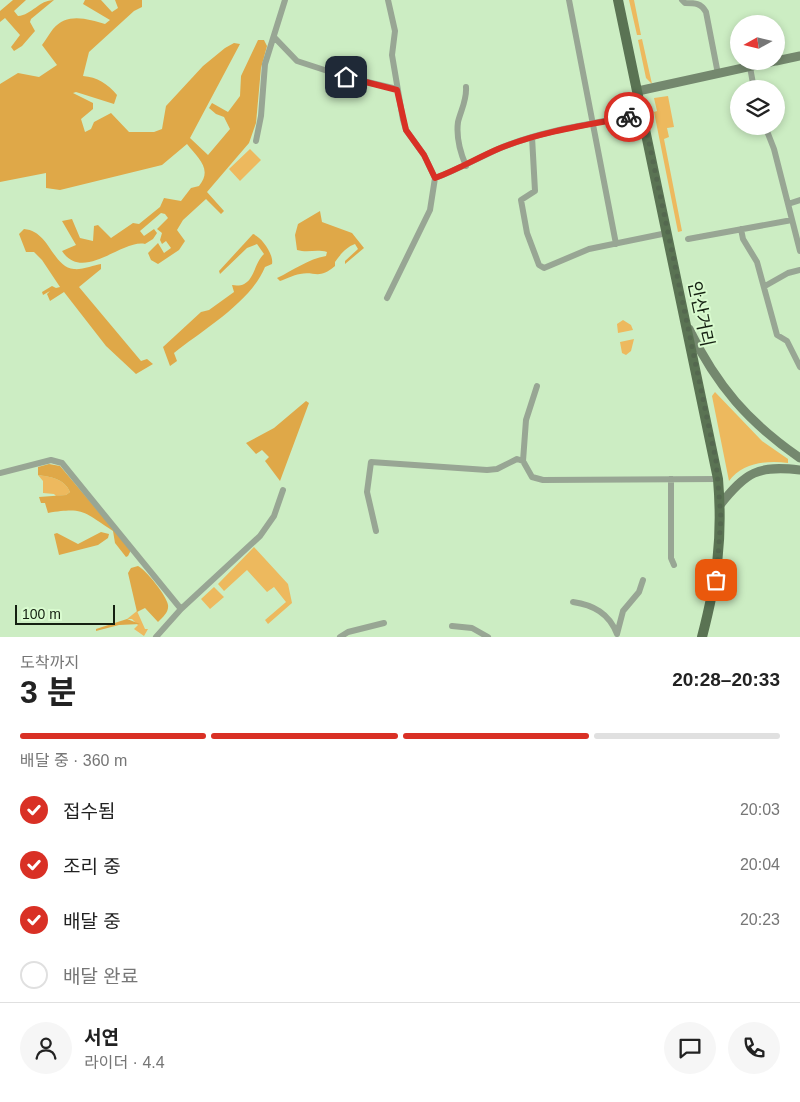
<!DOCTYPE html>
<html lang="ko">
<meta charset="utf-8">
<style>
:root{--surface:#fff;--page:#f6f6f6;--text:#222;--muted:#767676;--line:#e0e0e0;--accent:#d93025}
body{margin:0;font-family:Arial,"Noto Sans KR",sans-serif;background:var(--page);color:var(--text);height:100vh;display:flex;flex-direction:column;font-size:19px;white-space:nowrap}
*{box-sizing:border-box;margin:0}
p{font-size:16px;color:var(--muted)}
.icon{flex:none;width:28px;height:28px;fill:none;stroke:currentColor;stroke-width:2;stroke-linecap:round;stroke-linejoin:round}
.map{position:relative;height:637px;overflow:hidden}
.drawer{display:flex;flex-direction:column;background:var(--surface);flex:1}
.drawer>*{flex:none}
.needle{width:32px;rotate:262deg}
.tools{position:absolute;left:730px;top:15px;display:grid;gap:10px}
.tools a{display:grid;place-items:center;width:55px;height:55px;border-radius:50%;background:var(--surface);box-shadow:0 2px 8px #0003;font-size:25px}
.scale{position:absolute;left:15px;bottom:12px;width:100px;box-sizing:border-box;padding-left:5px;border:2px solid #142011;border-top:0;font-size:14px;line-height:18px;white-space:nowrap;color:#142011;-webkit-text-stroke:4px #d9fbcf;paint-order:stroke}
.pin{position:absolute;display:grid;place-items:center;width:42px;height:42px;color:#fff;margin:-21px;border-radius:10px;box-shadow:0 2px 8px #0006}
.courier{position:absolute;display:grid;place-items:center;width:50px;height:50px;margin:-25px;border:4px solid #d93025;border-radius:50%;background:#fff;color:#222;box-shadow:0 1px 6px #0007}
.summary em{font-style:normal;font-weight:700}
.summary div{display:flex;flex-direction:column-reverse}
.summary{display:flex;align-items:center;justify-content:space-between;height:85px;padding:0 20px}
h1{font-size:32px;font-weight:700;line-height:38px}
.bar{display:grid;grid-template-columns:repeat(4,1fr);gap:8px 5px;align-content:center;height:60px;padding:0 20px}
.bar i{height:6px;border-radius:4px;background:var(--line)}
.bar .selected{background:var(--accent)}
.bar p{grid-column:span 4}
.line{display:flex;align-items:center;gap:12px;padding:0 20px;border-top:1px solid var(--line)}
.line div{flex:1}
.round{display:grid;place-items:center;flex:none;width:52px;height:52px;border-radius:26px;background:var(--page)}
ol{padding:0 20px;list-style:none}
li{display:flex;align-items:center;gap:15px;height:55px}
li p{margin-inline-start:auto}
li .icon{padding:5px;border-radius:50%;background:var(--accent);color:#fff;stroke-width:4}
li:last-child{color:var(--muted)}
li i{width:28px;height:28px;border:2px solid var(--line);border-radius:50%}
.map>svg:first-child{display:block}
</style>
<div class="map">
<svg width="800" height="637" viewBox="0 0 800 637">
<rect width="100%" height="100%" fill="#ccedc3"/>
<path fill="#edb95e" d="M 629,0 L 634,0 L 641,35 L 637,35 Z
M 642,39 L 652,84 L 646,78 L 638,40 Z
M 668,96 L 674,127 L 667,128 L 669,137 L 664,139 L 682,231 L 678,232 L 654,112 L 657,111 L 654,98 Z
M 250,149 L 261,160 L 240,181 L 229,169 Z
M 623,320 L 631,325 L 633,330 L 618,333 L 617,324 Z
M 634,339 L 631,351 L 626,355 L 622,353 L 620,342 Z
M 715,392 L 762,441 L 788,459 L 788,463 C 767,460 742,463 729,481 L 712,396 Z
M 38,475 C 50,477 64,478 70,492 L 66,495 L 56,496 L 54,494 L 43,493 L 43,481 Z
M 254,547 L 288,584 L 292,603 L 268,624 L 265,620 L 286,602 L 274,587 L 267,592 L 247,570 L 224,591 L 218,584 Z
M 214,587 L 224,597 L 210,609 L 201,599 Z
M 137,611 L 145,629 L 148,629 L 144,636 L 134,629 L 138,625 L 132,619 L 127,619 Z"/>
<path fill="#dfa848" d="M 13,0 L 26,0 L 14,11 L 18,16 C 32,15 39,0 54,0 L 31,19 L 30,22 L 35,31 L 22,46 L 14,51 L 11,47 L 20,35 L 5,18 L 0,22 L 0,11 Z
M 85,0 L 101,0 L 112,12 L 118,8 L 115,0 L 142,0 L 142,7 L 134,11 L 89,52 L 83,76 C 97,77 108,84 117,95 L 114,104 L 76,92 L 73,93 L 93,103 L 93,109 L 81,119 L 85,132 L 91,129 L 94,122 L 111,113 L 129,132 L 154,132 L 162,129 L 166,106 L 203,66 L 225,48 L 234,43 L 240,44 L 190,138 L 208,155 L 230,129 L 224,117 L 216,114 L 209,108 L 212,103 L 228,112 L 240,96 L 241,76 L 258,40 L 264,40 L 267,46 L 261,68 L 256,123 L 249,143 L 207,192 L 224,211 L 221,214 L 206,199 L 183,220 L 177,230 L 185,241 L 179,250 L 158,264 L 151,260 L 148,253 L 158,243 L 164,253 L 171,248 L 166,241 L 162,244 L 160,240 L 162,233 L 157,229 L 168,218 L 165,214 L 161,213 L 140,231 L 144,236 L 154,229 L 157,233 L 153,239 L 145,244 C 122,239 83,283 62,251 L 76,245 L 62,221 L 72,219 L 80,238 L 93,241 L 94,226 L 98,225 L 111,238 L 133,223 L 139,224 L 160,207 L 164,198 L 181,201 L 191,188 L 199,186 C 213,169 198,158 187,144 L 162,165 L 60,190 L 46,188 L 46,173 L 0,182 L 0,84 L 18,73 L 39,77 L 57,65 L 42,45 C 46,40 49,34 53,29 C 67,12 88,19 105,24 L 110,20 L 83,4 Z
M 320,211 L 322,222 L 352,233 L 364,248 L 345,264 L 345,261 L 358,249 L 355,244 C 346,247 340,255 335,262 L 335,266 C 319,280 315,271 300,274 C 293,275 286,279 280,281 L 277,278 C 294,270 308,259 326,256 L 327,252 C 316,249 308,253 297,250 L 295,235 L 298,224 Z
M 24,229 C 50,231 52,267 74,269 C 82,270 94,265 101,264 L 101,269 L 79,287 L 141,361 L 147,359 L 153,364 L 136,374 L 106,346 L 64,292 L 50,301 L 47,294 L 50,291 L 43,295 L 42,292 L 52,286 L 56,288 L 60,287 L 42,260 L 34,252 L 26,252 L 19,234 Z
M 253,234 C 262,237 274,255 272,264 L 265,267 C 251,302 203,330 174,353 L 177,361 L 170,366 L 163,347 L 201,312 L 209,310 L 234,292 L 232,285 C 255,289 252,265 264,254 L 257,244 L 247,248 L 220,274 L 219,271 Z
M 306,401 L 309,403 L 280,481 L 265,461 L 269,457 L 262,450 L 256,454 L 246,443 L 274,428 Z
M 49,464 L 60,466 L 131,550 L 128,556 L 126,557 L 115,543 L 113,531 C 83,512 85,507 48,513 L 45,503 L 41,503 L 39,497 L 66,495 L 70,492 C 64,478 50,477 38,475 L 38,467 Z
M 101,532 L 109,534 L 108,538 L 98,545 L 59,555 L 54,534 L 57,533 L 78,544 Z
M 138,566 C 146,570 167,596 168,605 C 169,612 163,617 158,622 L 145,608 L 137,612 L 128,573 L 131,568 Z
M 127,619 L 140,624 L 119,625 L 96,631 L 96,629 Z"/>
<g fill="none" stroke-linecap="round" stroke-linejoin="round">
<path stroke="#98a694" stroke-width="6" d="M 388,0 L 395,31 L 392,55 L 403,120 L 406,130 L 424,155 L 435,178
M 569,0 L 616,244
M 682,0 L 685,3 C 695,3 701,3 706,12 L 718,74
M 274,37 L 297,61 L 346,77 L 397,89
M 750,67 L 754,89
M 765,126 L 774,149 L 800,251
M 532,137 L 535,191 L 521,200 L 527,233 L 539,265 L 544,268 L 589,249 L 667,233
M 256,141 L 261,116 L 265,64 L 285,0
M 466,166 C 460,152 456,137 458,122 C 461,110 467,100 466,87
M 788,204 L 800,200
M 741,229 L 743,239 L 757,262 L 777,335 L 787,341 L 800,367
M 688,239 L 792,220
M 765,286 L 788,273 L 800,270
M 387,298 L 430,210 L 435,178 C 457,170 476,159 498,149 C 543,130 595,123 643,114
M 523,461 L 526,420 L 537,386
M 0,473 L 51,460 L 62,463 L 181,609
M 671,479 L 671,558 L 674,565
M 376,531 L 367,492 L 371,462 L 487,470 L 497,469 L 517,459 L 523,461 L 532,477 L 543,480 L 718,479
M 573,602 C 593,605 609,613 617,634
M 452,626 L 472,628 L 488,637
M 617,634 L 623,611 L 639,592 L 643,580
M 156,637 L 181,609 L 260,536 L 274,516 L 283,490
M 340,637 L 348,632 L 384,623"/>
<path stroke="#74886e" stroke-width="9" d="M 776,61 L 800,56
M 638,91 L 775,61
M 689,329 C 717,386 748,422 800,458
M 720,505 C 746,472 758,465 800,470"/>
<path stroke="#5a7353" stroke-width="10" d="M 618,0 L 718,479 C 723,539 717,579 702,637"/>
</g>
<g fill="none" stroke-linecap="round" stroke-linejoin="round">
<path stroke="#54684f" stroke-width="5" stroke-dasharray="0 9" d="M 629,117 L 643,114 L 716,461 L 721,518 L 716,580"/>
<path stroke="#d93025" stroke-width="6" d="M 346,77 L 397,90 L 406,130 L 424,155 L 435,178 C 457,170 477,158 498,149 C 539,132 586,125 629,117"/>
</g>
<g text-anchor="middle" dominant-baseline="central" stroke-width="4" stroke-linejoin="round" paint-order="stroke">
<g font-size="18" fill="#142011" stroke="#d9fbcf">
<text transform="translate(701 314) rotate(78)">안산거리</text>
</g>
</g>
</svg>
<div class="tools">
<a><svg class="needle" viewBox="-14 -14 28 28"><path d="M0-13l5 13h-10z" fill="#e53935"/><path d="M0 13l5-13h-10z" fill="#767676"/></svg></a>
<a><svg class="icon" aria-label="layers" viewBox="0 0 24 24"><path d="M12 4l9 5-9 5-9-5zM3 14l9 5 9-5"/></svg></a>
</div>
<div class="scale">100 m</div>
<div class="pin" style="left:716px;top:580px;background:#ea580c"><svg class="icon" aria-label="bag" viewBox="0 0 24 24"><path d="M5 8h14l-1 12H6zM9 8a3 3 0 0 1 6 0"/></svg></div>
<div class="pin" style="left:346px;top:77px;background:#1f2937"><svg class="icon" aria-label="home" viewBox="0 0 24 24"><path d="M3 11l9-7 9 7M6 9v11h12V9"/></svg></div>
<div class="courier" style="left:629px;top:117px"><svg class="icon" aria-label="bike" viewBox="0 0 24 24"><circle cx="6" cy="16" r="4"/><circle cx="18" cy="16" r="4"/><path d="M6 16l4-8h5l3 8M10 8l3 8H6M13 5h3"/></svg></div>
</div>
<section class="drawer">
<div class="summary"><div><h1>3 분</h1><p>도착까지</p></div><em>20:28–20:33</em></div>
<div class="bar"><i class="selected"></i><i class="selected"></i><i class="selected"></i><i></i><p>배달 중 · 360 m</p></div>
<ol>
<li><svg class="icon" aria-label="check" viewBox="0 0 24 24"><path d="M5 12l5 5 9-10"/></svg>접수됨<p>20:03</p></li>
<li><svg class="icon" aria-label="check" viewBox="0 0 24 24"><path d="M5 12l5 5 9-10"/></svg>조리 중<p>20:04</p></li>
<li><svg class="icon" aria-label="check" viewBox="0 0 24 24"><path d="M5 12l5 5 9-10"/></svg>배달 중<p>20:23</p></li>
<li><i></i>배달 완료</li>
</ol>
<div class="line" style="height:90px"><a class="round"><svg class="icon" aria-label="person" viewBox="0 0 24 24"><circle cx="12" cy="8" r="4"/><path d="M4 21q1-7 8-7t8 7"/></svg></a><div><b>서연</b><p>라이더 · 4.4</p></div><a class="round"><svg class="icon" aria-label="chat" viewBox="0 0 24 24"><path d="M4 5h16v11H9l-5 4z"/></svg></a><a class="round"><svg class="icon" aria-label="phone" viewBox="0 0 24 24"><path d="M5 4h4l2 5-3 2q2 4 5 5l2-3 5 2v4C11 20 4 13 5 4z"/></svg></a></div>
</section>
